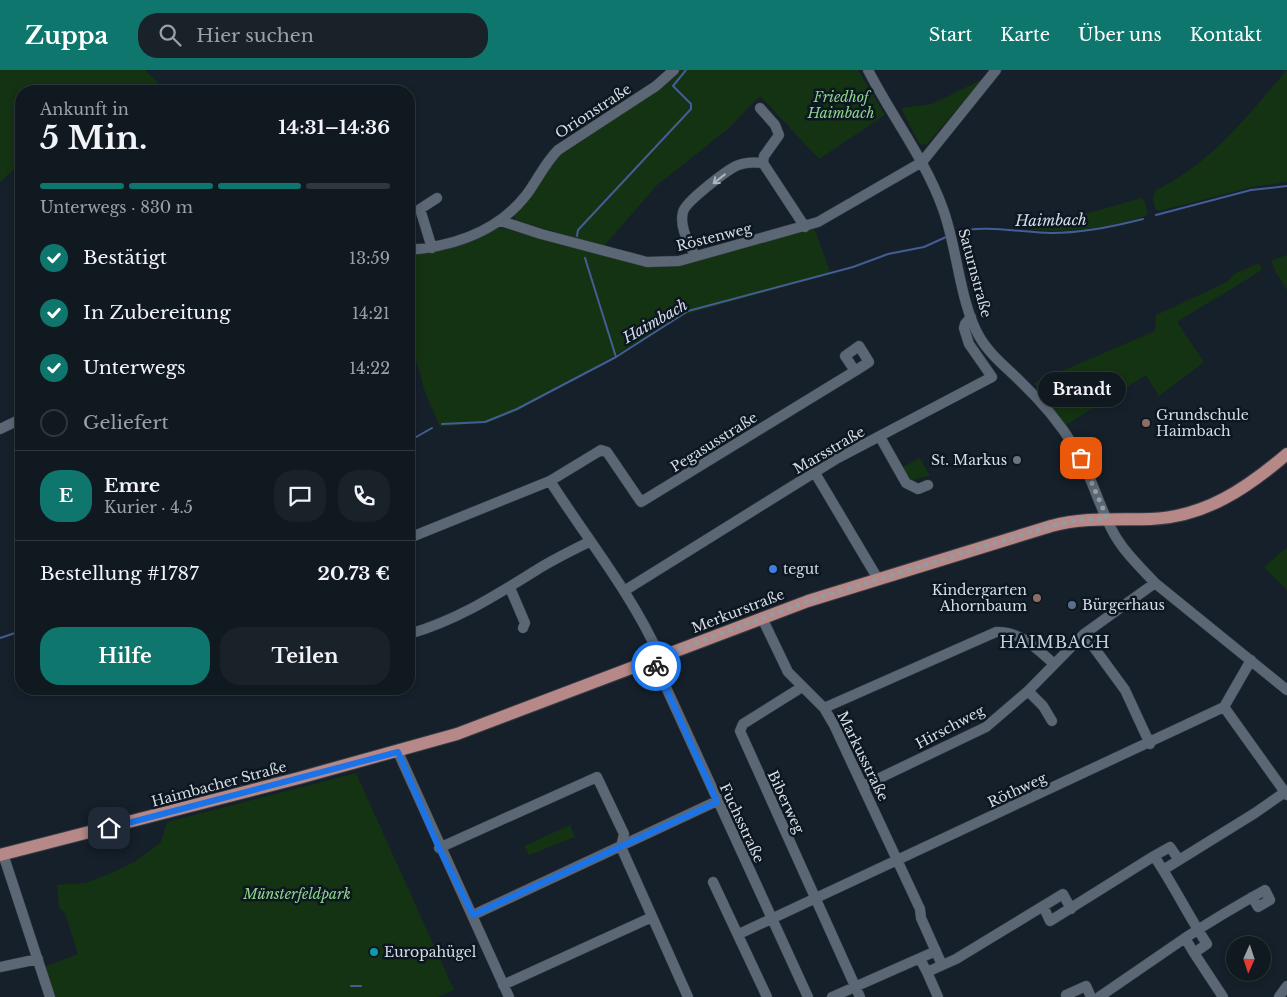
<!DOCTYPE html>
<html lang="de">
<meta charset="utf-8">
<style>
:root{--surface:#101820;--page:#192129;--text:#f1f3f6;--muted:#9ca0a5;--line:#30373e;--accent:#0f766e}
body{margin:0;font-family:"Libre Baskerville",serif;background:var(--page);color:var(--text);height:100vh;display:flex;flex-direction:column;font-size:19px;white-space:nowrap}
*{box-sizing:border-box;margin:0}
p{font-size:16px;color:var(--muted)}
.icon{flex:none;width:28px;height:28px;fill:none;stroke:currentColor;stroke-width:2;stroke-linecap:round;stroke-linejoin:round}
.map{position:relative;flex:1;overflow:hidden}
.panel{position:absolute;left:15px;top:15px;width:400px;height:610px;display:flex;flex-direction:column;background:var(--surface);border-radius:20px;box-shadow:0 2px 8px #0003,0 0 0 1px var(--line)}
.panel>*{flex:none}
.needle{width:32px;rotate:183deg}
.controls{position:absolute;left:1226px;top:866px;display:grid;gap:10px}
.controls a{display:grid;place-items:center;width:45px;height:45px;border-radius:50%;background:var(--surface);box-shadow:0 2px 8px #0003,0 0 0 1px var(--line);font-size:25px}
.pin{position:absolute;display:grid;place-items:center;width:42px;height:42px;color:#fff;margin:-21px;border-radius:10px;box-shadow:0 2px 8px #0006}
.courier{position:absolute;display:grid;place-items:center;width:50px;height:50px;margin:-25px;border:4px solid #1a73e8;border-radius:50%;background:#fff;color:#222;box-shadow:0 1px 6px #0007}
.bubble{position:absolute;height:35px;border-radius:18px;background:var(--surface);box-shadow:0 2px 8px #0003,0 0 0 1px var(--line);font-size:16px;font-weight:800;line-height:35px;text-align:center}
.headline em{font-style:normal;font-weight:800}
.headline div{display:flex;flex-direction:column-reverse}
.headline{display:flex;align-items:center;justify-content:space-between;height:85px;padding:0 25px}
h1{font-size:32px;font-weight:800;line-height:38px}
.bar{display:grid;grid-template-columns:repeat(4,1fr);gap:8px 5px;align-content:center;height:60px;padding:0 25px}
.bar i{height:6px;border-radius:4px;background:var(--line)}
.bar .selected{background:var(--accent)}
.bar p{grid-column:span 4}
.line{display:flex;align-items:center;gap:12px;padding:0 25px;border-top:1px solid var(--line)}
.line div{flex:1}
.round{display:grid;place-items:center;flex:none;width:52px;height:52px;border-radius:20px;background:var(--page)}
ol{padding:0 25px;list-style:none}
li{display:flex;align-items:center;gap:15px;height:55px}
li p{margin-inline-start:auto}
li .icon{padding:5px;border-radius:50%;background:var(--accent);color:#fff;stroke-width:4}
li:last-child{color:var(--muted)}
li i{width:28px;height:28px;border:2px solid var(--line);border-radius:50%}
.button{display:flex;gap:10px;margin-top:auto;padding:10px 25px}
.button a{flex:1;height:58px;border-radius:20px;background:var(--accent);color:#fff;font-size:20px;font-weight:800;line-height:58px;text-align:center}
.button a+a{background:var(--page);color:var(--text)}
header{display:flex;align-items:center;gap:30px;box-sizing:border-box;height:70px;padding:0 25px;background:var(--accent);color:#fff}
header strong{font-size:24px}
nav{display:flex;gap:28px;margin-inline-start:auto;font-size:18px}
.search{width:350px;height:45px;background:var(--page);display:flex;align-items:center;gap:12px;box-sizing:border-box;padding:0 18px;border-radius:20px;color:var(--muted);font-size:19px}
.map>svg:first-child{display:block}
</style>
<header>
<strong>Zuppa</strong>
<div class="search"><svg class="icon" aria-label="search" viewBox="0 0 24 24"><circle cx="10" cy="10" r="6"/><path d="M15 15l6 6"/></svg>Hier suchen</div>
<nav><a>Start</a><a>Karte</a><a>Über uns</a><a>Kontakt</a></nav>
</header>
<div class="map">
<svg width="1287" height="927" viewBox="0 0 1287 927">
<rect width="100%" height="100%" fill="#16202a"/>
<path fill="#143313" d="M 0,0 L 145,0 L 167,21 L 21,21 L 21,93 L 0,112 Z
M 679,0 L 858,0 L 885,45 L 819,89 L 761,27 L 759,27 L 729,58 L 656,116 L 604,176 L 515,150 L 514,142 L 559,83 L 664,15 Z
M 1287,0 L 1287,112 L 1252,117 L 1159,141 L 1155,138 L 1153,128 L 1156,120 C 1211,94 1248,45 1287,0 Z
M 983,9 L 927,74 L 923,75 L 919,73 L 901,38 L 932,34 Z
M 1141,128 L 1145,132 L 1148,144 C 1128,156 1050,166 1028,158 L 1029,153 L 1093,142 Z
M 497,157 L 641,194 L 665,197 L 814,158 L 831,204 L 687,244 L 517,341 L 490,352 L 440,357 L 425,322 L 409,265 L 409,183 Z
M 1287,185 L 1287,220 L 1273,197 L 1272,190 Z
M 1259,193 L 1262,200 L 1177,252 L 1204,292 L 1159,326 L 1146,305 L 1066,355 L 1034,313 L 1155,261 L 1156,245 L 1227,212 L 1234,204 Z
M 920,388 L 930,406 L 911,410 L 903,397 Z
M 1287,477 L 1287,520 L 1264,497 Z
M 356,703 L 454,920 L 438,927 L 56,927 L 45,897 L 78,884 L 65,843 L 59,838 L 57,815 L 85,813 L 109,804 L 136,791 L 161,772 L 167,752 Z
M 570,755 L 575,767 L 529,785 L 524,776 Z"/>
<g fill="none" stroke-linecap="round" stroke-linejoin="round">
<path stroke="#435e96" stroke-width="2" d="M 1156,145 L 1251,120 L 1287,116
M 958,162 C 981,154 1026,163 1051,163 C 1083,163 1112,157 1143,149
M 577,166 L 578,160 L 691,39 L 691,34 L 673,16 L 686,0
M 585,188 L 616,287
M 442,354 L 485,352 L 517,339 L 616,287 L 688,241 L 853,197 L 888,184 L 924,177 L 946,167
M 409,371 L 432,358
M 0,568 L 21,561
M 351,916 L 361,916"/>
<g stroke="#363c45" stroke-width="11">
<path id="minor" d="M 868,0 C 892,47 925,89 943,139 C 957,177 960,233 979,266 C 989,284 1006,297 1020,311 C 1041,331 1060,353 1075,378 C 1091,404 1098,434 1112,460 C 1122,480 1140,497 1155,513 L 1287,620
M 760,38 L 775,55 L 779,65 L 764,86 L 763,93 L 805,157
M 501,151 L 541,164 L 647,192 L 679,191 L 818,152 L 922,92 L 996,0
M 432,178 L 420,139 L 437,128
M 409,180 C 455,176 498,162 527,124 C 538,109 545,93 558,80 L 656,16 L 674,0
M 695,186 C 689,173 679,157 683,142 C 685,132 726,101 736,96 C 745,92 753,92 763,93
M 859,276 L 869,292 L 855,301 L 845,286 Z
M 0,359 L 21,349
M 880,367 L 906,413 L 918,419 L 928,415
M 815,403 L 878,509
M 550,411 C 587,469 632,524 660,587
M 409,468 L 550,411 L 601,380 L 607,382 L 641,432 L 855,301
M 510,518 L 525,553 L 523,558
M 624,521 L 836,389 L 992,307 L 969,274 L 964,258 L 965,254 L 971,247
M 762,548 L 788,602 L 824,638 L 834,655 L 920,839 L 921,848 L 942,895
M 409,564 C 457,550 493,527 535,501 C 552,490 571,481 589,472
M 1084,564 L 1125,620 L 1150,674
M 653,589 L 808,927
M 802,617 L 743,654 L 740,661 L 860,927
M 1028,621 L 1043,636 L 1052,651
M 1224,637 L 1287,725
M 824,638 L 996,562 C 1020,561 1036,578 1053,593
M 398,682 L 509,927
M 863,716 L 986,657 L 1028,621 L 1084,564 L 1155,513
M 621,777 L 688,927
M 439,778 L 597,707 L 624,764 L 621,777
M 3,784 L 50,927
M 1179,790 L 1170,777 L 1154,786 C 1173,814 1188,845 1207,874 L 1194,883 L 1185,868 C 1211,851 1238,835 1265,820 L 1270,830 L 1258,837 L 1252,827
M 1163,800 L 1255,743 L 1285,722
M 713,812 L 767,927
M 1043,836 L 1050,851 L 1154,786
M 473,845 L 717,731
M 739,864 L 1224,637 L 1251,590
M 1194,883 L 1223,927
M 920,889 L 927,902 L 956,889 L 1063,824 L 1071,839
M 0,897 L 38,889
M 927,902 L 938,927
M 503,915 L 652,847
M 832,927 L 936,881
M 1067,927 L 1066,925 L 1086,916 L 1091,927
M 1099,927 L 1185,868
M 1279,927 L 1287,916"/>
</g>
<g stroke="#363c45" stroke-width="14">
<path id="major" d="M 0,785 L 299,708 L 457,664 L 808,531 L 1051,456 C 1085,447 1116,450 1151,449 C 1205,447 1247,418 1287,384"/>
</g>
<use href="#minor" stroke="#5b6774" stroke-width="10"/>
<use href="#major" stroke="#b68988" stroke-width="12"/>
</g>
<defs><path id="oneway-shaft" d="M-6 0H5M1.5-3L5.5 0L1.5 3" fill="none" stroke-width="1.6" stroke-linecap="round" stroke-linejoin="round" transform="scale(1.25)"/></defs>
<use stroke="#abb4bd" href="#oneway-shaft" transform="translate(719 109) rotate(142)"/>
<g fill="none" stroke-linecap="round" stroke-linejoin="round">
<path stroke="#939ba3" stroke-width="5" stroke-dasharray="0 9" d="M 656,596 L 653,589 L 808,531 L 1051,456 L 1076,450 L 1107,448 L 1081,388"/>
<path stroke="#1a73e8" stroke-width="6" d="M 109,758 L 398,682 L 439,778 L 473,845 L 717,732 L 656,596"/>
</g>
<g fill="#8d6e63" stroke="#0d1721" stroke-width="2">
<circle cx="1146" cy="353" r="5"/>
<circle cx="1037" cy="528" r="5"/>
</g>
<circle fill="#6b7280" stroke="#0d1721" stroke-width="2" cx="1017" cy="390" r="5"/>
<circle fill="#3f7fe0" stroke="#0d1721" stroke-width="2" cx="773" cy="499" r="5"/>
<circle fill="#5c6f8a" stroke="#0d1721" stroke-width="2" cx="1072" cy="535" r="5"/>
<circle fill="#0f9aa8" stroke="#0d1721" stroke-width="2" cx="374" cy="882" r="5"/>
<g text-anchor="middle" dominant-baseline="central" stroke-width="5" stroke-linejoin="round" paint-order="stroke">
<g font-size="14" font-style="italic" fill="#8ed589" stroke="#0d1721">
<text x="841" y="27">Friedhof<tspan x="841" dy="16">Haimbach</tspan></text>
<text x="297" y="824">Münsterfeldpark</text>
</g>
<g font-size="14" fill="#d6dde4" stroke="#0d1721">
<text transform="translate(593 41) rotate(-33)">Orionstraße</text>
<text transform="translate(714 167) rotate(-14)">Röstenweg</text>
<text transform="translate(975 203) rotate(75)">Saturnstraße</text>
<text transform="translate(714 372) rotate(-32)">Pegasusstraße</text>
<text transform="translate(829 380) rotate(-30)">Marsstraße</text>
<text transform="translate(738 541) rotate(-21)">Merkurstraße</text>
<text transform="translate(950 657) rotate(-28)">Hirschweg</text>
<text transform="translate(863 686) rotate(64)">Markusstraße</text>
<text transform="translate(219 714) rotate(-15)">Haimbacher Straße</text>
<text transform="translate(1017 720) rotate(-25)">Röthweg</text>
<text transform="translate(786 732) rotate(65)">Biberweg</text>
<text transform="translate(742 753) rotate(65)">Fuchsstraße</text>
</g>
<g font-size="14" fill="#d6dde4" stroke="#0d1721" text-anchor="start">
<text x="1156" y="345">Grundschule<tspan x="1156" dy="16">Haimbach</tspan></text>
<text x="1007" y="390" text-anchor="end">St. Markus</text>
<text x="783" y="499">tegut</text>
<text x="1027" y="520" text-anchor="end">Kindergarten<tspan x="1027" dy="16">Ahornbaum</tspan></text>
<text x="1082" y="535">Bürgerhaus</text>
<text x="384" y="882">Europahügel</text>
</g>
<g font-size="15" font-style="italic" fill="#d4ddee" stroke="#0d1721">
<text transform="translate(1051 150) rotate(-1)">Haimbach</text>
<text transform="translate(655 251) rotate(-30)">Haimbach</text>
</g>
<g font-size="16" letter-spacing="1" fill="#c2cfde" stroke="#0d1721">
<text x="1055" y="572">HAIMBACH</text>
</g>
</g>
</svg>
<div class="controls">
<a><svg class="needle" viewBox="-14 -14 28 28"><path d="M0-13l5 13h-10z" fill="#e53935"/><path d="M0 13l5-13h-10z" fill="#9ca0a5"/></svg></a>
</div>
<div class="pin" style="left:1081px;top:388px;background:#ea580c"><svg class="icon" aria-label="bag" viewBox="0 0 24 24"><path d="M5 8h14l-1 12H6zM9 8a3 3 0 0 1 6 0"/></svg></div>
<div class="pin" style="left:109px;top:758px;background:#1f2937"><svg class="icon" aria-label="home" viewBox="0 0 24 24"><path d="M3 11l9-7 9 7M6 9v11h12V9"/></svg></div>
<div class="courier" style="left:656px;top:596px"><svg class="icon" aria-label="bike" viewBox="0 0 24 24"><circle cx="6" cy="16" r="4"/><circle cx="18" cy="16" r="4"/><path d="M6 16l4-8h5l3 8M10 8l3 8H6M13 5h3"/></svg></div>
<div class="bubble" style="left:1038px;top:302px;width:88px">Brandt</div>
<section class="panel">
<div class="headline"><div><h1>5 Min.</h1><p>Ankunft in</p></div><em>14:31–14:36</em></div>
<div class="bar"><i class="selected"></i><i class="selected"></i><i class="selected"></i><i></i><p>Unterwegs · 830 m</p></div>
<ol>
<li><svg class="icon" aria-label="check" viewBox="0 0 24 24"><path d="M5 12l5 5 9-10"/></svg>Bestätigt<p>13:59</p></li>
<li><svg class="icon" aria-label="check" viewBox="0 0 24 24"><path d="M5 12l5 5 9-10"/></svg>In Zubereitung<p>14:21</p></li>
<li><svg class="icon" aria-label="check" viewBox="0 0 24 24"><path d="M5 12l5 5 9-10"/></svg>Unterwegs<p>14:22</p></li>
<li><i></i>Geliefert</li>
</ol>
<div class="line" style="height:90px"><b class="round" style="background:var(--accent);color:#fff">E</b><div><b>Emre</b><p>Kurier · 4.5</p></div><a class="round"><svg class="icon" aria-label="chat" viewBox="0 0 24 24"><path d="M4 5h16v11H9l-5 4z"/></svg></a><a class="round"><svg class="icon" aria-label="phone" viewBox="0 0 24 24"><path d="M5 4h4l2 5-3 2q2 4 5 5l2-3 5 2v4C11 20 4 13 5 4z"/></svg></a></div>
<div class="line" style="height:65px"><div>Bestellung #1787</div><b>20.73 €</b></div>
<div class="button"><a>Hilfe</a><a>Teilen</a></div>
</section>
</div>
